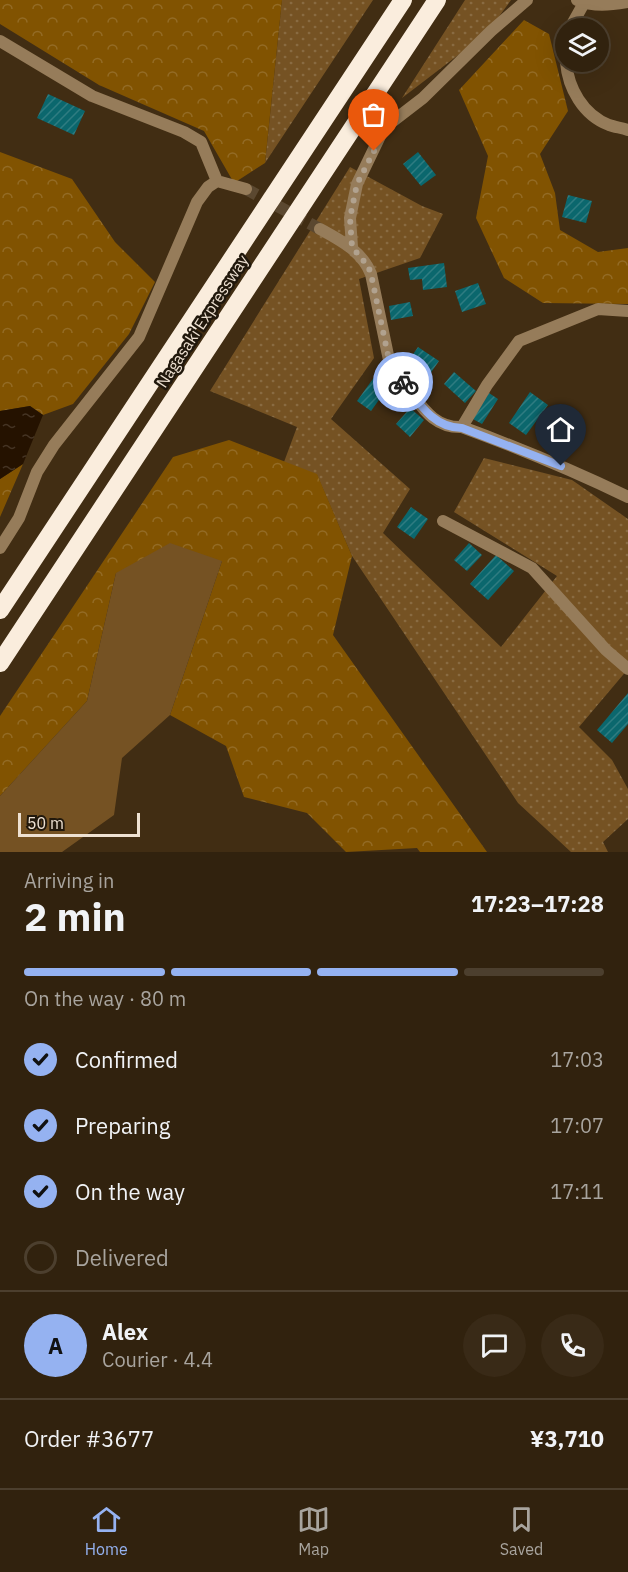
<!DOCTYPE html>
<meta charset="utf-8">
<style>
:root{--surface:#31220e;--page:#392a17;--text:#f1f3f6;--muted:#a8a49e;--line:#4c3f2e;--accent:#95b2f1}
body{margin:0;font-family:"IBM Plex Sans",sans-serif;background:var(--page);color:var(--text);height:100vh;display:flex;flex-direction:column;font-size:22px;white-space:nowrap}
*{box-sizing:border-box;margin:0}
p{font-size:20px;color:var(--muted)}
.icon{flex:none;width:33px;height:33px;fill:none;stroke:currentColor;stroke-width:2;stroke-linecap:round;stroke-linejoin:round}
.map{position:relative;height:852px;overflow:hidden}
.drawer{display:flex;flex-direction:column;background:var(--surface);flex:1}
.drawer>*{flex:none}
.tools{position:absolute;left:555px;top:18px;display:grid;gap:12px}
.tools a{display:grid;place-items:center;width:54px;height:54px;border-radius:50%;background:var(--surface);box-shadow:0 6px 24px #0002,0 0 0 2px var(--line);font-size:30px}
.scale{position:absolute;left:18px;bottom:15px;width:122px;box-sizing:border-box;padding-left:6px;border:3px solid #eee1d2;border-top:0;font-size:16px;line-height:21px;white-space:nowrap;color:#eee1d2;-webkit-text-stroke:4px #21180c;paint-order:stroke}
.pin{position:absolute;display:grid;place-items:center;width:51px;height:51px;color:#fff;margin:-62px -26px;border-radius:50% 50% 50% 0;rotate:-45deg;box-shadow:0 0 6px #0007}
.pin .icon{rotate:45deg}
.courier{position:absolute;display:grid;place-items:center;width:60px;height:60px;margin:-30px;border:4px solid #95b2f1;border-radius:50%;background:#fff;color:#222;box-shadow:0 2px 8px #0007}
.summary em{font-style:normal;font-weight:700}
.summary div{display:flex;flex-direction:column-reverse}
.summary{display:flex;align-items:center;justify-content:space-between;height:102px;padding:0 24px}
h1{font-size:39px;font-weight:700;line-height:45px}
.bar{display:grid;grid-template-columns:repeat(4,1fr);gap:9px 6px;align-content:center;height:72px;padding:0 24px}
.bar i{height:8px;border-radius:4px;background:var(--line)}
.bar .active{background:var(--accent)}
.bar p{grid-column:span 4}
.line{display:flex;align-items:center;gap:15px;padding:0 24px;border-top:2px solid var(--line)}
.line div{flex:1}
.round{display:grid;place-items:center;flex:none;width:63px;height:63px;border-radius:32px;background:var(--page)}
ol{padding:0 24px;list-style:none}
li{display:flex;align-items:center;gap:18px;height:66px}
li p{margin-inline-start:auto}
li .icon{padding:6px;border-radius:50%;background:var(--accent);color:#111;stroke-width:4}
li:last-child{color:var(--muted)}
li i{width:33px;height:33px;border:3px solid var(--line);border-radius:50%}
.tabs{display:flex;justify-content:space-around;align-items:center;height:84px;border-top:2px solid var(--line);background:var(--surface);font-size:16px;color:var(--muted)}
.tabs a{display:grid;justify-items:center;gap:3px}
.tabs .active{color:var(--accent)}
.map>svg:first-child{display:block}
</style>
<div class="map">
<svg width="628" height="852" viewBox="0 0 628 852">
<defs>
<pattern id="grass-dots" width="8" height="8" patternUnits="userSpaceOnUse" patternTransform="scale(1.5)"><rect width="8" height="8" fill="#755223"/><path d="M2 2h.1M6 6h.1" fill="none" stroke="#896b42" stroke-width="1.8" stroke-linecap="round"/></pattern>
<pattern id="forest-crowns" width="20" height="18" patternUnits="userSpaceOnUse" patternTransform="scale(1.5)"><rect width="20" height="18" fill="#815301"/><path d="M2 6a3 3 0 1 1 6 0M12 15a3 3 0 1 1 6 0" fill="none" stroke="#936b25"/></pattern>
<pattern id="water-ripples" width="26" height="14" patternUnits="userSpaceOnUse" patternTransform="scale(1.5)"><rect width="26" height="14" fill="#251200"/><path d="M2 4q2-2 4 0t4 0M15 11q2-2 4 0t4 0" fill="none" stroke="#453424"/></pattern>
<pattern id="building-hatch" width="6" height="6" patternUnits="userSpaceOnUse" patternTransform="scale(1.5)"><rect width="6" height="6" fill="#0b676d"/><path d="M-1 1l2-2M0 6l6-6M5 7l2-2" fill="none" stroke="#2f7c81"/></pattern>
</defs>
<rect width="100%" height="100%" fill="#412d13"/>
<path fill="url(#grass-dots)" d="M 282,0 L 373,0 L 265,163 Z
M 465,0 L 511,0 L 487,33 L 402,98 Z
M 350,167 L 422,206 L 443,214 L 420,258 L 359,279 L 374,358 L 331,419 L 410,489 L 383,533 L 501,647 L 557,576 L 454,512 L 484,458 L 572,480 L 628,519 L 628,669 L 579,727 L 612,760 L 628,789 L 628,819 L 603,842 L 608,852 L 571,852 L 518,803 L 352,556 L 317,475 L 284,462 L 297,427 L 210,391 Z"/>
<path fill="url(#forest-crowns)" d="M 0,0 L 282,0 L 265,163 L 234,183 L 204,131 L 99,85 L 0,24 Z
M 524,20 L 549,34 L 568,111 L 540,154 L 555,193 L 560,230 L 598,252 L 628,248 L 628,304 L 543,303 L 504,278 L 476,218 L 488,156 L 459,90 Z
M 0,152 L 72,179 L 115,242 L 155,282 L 129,334 L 73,404 L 43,415 L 30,406 L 0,411 Z
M 229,440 L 317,474 L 352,556 L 333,635 L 487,852 L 420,852 L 417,848 L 346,852 L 307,813 L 244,797 L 226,746 L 170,715 L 222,561 L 116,573 L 87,701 L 0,796 L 0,716 L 173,457 Z
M 23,464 L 0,517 L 0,479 Z"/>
<path fill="#755223" d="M 170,543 L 222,561 L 170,715 L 122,758 L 114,815 L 62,852 L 0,852 L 0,796 L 87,701 L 116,573 Z"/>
<path fill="url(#water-ripples)" d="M 30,406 L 43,415 L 23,464 L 0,479 L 0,411 Z"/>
<path fill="url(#building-hatch)" d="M 48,94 L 85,111 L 74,135 L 37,118 Z
M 418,152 L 436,175 L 421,186 L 403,164 Z
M 568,195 L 592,201 L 586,223 L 562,217 Z
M 444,263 L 447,287 L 423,290 L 422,279 L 410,280 L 408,268 Z
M 478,283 L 486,304 L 462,312 L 455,291 Z
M 410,302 L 413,316 L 391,320 L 389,306 Z
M 418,347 L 439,361 L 423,384 L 403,369 Z
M 454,372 L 476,391 L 465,403 L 444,384 Z
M 375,376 L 389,386 L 371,411 L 357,401 Z
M 530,392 L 548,405 L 526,435 L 509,423 Z
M 489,393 L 498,399 L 482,424 L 473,419 Z
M 410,408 L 424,420 L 410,437 L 396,424 Z
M 411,507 L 428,519 L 414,539 L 397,527 Z
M 469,543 L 482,555 L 467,571 L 454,560 Z
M 496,555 L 514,571 L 488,600 L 470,584 Z
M 628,693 L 628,724 L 612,743 L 597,730 Z"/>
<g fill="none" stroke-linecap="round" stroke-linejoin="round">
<path stroke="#5b4830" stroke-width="12" stroke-dasharray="12 6" stroke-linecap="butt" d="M 246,189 L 320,229"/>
<path stroke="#967c5a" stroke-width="12" d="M 570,28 L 584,3
M 0,41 L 92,96 L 184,132 L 201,142 L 217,181
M 566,45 L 566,57
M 566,62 C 568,88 583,115 609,125 C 615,127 622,128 628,130
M 320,229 C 340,240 362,251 371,274 L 389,360 C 394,372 402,381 410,392 C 424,410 436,428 462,427 C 519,448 574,471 628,497
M 352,247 L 350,218 L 357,184 L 384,128 L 423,98 L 491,31 L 527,0
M 462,427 L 487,385 L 519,341 L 598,309 L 628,311
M 443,521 L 532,568 L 606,650 L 628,669
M 0,548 L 19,518 L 37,472 L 54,445 L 139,337 L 197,202 L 208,187 L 217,181 L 246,189"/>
<path stroke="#967c5a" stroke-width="12" d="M 577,0 C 594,7 610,5 628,2"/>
<path stroke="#faeddd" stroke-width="18" d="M 0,610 L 403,0
M 0,663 L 437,0"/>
</g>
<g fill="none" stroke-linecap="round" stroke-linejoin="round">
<path stroke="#b1a28f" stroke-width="6" stroke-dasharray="0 10.8" d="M 374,151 L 357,184 L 350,218 L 352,247 L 368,266 L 371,274 L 389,360 L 393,371 L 403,382"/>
<path stroke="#95b2f1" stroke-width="8" d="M 403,382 C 419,403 433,428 462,428 L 561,466"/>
</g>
<g text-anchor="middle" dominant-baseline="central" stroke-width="5" stroke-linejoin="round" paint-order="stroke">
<g font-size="16" fill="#eee1d2" stroke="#21180c">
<text transform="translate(202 321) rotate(-57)">Nagasaki Expressway</text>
</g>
</g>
</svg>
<div class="tools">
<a><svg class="icon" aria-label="layers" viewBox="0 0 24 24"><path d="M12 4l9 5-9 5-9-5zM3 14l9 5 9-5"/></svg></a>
</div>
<div class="scale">50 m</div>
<div class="pin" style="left:374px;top:151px;background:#ea580c"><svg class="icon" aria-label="bag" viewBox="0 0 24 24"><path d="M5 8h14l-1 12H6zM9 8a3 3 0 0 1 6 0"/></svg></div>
<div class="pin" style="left:561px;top:466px;background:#1f2937"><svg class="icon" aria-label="home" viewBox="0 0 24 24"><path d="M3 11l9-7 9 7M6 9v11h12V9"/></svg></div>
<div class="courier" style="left:403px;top:382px"><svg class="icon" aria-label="bike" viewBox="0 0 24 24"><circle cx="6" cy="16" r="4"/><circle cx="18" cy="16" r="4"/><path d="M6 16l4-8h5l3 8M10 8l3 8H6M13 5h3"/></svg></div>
</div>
<section class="drawer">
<div class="summary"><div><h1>2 min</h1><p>Arriving in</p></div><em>17:23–17:28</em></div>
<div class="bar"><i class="active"></i><i class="active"></i><i class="active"></i><i></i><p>On the way · 80 m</p></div>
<ol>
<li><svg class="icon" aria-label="check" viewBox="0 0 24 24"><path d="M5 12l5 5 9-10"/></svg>Confirmed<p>17:03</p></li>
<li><svg class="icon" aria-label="check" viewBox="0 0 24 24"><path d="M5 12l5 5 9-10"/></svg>Preparing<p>17:07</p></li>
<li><svg class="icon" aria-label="check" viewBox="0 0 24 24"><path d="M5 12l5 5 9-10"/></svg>On the way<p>17:11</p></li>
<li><i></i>Delivered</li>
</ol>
<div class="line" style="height:108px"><b class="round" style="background:var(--accent);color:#111">A</b><div><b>Alex</b><p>Courier · 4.4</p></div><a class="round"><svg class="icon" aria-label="chat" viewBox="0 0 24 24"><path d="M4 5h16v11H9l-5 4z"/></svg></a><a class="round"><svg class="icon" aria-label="phone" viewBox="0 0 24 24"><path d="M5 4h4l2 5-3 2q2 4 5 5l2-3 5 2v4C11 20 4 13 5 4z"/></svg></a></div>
<div class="line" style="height:78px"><div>Order #3677</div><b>¥3,710</b></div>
</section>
<nav class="tabs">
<a class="active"><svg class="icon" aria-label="home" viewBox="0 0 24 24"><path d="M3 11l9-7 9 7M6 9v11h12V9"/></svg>Home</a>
<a><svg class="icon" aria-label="map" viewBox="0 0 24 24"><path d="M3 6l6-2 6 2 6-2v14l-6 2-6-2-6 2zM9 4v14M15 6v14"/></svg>Map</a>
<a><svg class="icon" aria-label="saved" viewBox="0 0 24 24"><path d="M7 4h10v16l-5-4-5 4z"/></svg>Saved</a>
</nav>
